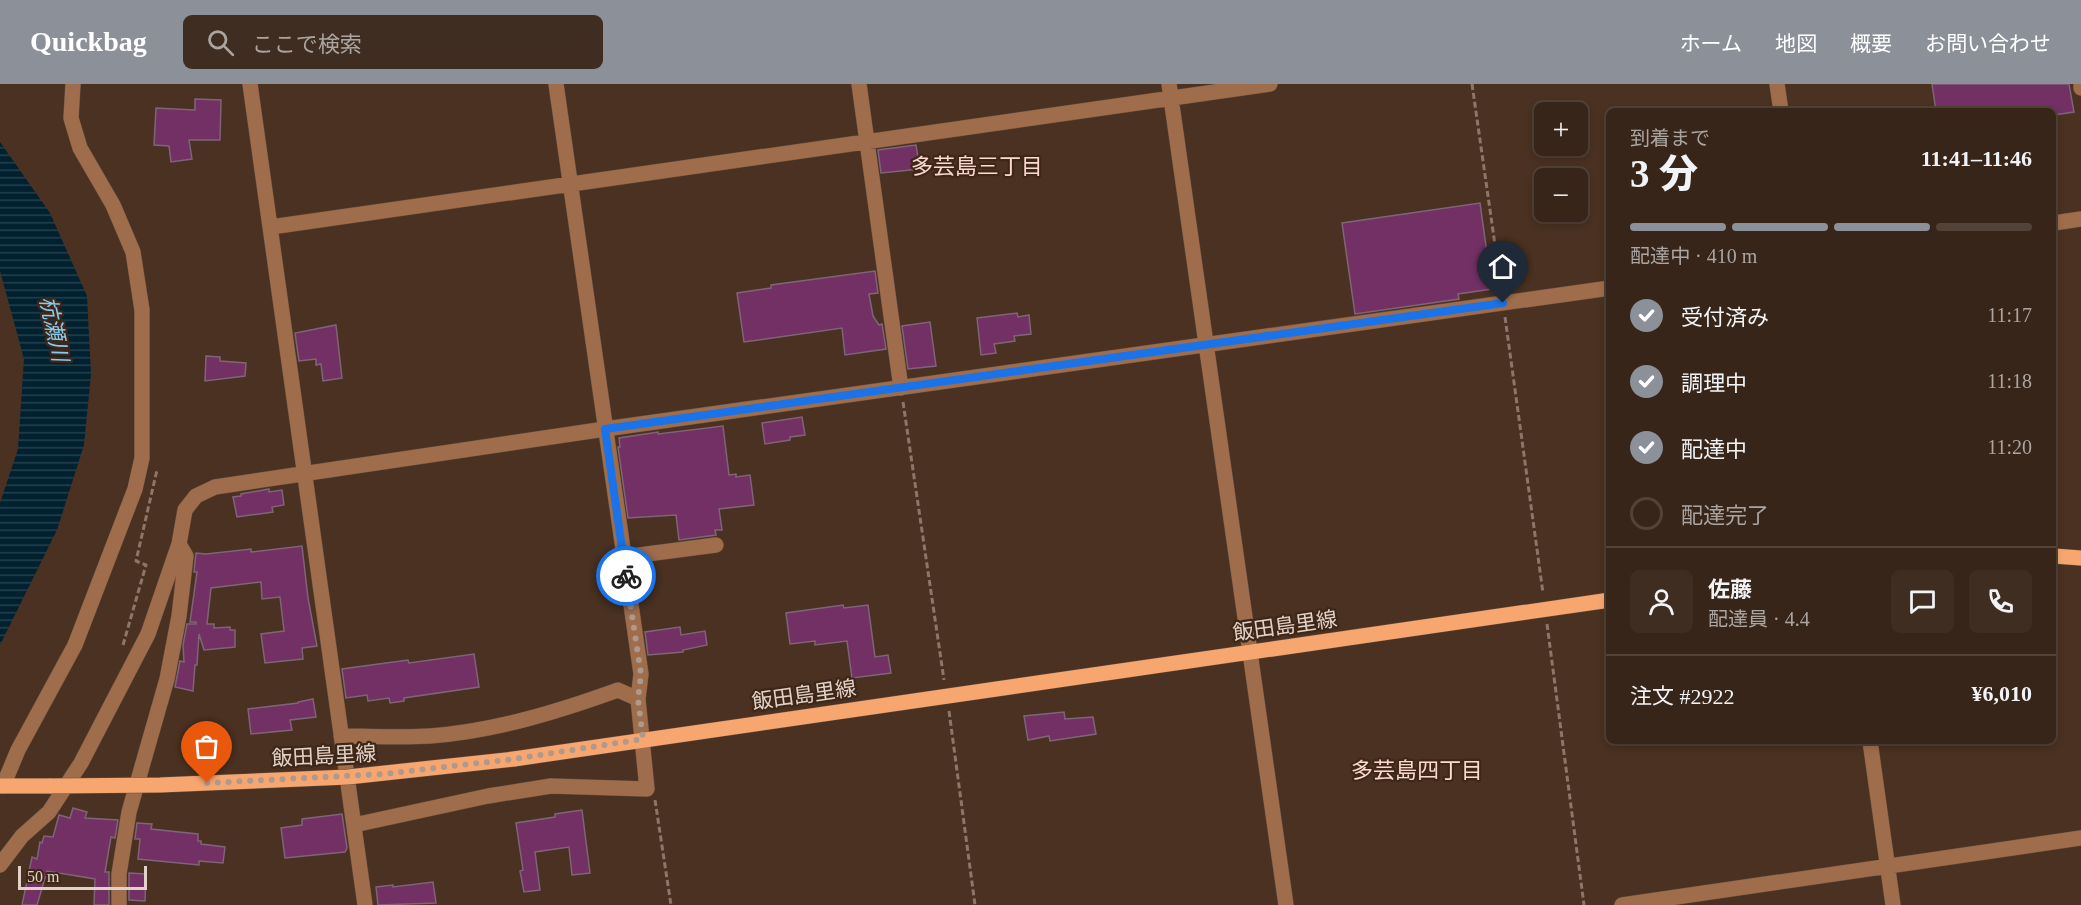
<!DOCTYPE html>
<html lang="ja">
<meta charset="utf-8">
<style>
:root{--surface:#382519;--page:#3f2d22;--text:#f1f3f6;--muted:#aba5a2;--line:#524238;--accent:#8c9099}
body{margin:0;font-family:"Times New Roman","Noto Sans JP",serif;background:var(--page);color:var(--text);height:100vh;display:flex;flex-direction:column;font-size:22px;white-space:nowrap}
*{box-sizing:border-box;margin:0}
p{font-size:20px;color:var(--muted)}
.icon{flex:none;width:33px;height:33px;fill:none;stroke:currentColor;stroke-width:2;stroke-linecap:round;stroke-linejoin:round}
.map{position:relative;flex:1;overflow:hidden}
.sheet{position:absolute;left:1606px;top:24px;width:450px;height:636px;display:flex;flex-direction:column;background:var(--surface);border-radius:9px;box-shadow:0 3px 9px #0003,0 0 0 2px var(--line)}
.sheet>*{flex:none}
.buttons{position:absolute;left:1534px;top:18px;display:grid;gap:12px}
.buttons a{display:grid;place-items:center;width:54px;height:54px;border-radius:9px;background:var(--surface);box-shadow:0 3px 9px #0003,0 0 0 2px var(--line);font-size:30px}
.scale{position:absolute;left:18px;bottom:15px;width:129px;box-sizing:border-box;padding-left:6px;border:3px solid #e2d1c8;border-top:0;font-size:16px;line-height:21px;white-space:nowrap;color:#e2d1c8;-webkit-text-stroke:4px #3f2717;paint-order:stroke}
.pin{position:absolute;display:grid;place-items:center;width:51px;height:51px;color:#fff;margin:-62px -26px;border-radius:50% 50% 50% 0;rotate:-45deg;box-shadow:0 0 6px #0007}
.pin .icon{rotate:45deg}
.courier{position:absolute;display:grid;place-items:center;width:60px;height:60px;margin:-30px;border:4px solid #1a73e8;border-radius:50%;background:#fff;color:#222;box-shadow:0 2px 8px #0007}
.overview em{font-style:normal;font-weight:800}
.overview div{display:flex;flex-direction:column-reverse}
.overview{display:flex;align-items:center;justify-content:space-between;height:102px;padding:0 24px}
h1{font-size:39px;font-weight:800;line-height:45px}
.bar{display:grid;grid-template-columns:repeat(4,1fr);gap:9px 6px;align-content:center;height:72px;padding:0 24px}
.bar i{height:8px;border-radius:4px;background:var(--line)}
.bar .current{background:var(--accent)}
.bar p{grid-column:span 4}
.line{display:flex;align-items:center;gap:15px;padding:0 24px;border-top:2px solid var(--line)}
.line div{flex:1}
.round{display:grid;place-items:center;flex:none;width:63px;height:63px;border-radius:9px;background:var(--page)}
ol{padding:0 24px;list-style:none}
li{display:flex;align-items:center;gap:18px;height:66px}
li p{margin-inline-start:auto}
li .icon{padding:6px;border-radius:50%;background:var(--accent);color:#fff;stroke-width:4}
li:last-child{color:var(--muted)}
li i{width:33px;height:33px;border:3px solid var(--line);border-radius:50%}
header{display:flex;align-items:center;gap:36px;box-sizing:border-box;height:84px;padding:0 30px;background:var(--accent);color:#fff}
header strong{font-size:28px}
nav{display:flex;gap:33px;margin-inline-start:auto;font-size:21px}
.search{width:420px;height:54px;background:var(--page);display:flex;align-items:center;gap:15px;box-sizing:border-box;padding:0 21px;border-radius:9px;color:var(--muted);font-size:22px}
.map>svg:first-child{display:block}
</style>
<header>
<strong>Quickbag</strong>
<div class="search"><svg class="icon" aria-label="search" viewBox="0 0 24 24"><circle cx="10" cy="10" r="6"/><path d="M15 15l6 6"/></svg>ここで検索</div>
<nav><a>ホーム</a><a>地図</a><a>概要</a><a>お問い合わせ</a></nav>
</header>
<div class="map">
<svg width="2081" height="821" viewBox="0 0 2081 821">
<defs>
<pattern id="water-rules" width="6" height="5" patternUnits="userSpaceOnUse" patternTransform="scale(1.5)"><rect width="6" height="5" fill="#012130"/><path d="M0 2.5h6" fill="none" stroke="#26404c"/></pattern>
</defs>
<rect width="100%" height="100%" fill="#4a3121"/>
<path fill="url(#water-rules)" d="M 0,58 L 50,129 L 87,212 L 91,290 L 84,361 L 57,446 L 0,561 L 0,419 L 18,365 L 24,275 L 0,187 Z"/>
<path fill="#733065" stroke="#7f6478" stroke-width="1.5" d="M 1932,0 L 2069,0 L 2074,28 L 2054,31 L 2054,27 L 1936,27 Z
M 195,15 L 221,16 L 220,56 L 189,56 L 192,75 L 171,78 L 169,62 L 154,61 L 156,24 L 195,26 Z
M 916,61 L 920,85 L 881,89 L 878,66 Z
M 1480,119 L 1492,205 L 1458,210 L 1459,215 L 1355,230 L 1342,139 Z
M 875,187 L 878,209 L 869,210 L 873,232 L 879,241 L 882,240 L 886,265 L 845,271 L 842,244 L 744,258 L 737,209 L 771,204 L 771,201 Z
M 1017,229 L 1018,233 L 1029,231 L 1031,250 L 1014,252 L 1015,257 L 994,260 L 996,269 L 981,271 L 977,234 Z
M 930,238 L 936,282 L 908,285 L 902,242 Z
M 336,241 L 342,294 L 323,297 L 321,280 L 316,281 L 316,275 L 299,277 L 295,249 Z
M 206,272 L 220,273 L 220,277 L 246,279 L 245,292 L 205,297 Z
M 802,333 L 805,351 L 790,353 L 790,356 L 765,360 L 762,339 Z
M 723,342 L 729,391 L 736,390 L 736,393 L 750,391 L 754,421 L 719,425 L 722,446 L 715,446 L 716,451 L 679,456 L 676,431 L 628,434 L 618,363 L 620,363 L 619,354 L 658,348 L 658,350 Z
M 269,405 L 269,408 L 282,406 L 284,421 L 272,423 L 273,428 L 237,433 L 233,413 L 241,412 L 241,410 Z
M 302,462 L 308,514 L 317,562 L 302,564 L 303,575 L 265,579 L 261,550 L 284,547 L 280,513 L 262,515 L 261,498 L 211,504 L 207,540 L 214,540 L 214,544 L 230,543 L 230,546 L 235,546 L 235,563 L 204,566 L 199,550 L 197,581 L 195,581 L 193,607 L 175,603 L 180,577 L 184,578 L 183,561 L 187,540 L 196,540 L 196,538 L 190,538 L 197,488 L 194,488 L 196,469 L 206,470 L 251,465 L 251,468 Z
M 843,521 L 844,524 L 868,521 L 875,573 L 888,571 L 891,589 L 852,594 L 847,557 L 815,561 L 815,557 L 790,560 L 786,529 Z
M 680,543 L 681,551 L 705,547 L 707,561 L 683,566 L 683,568 L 648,571 L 645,548 Z
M 474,570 L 479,603 L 404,614 L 404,617 L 390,619 L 389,614 L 368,617 L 367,611 L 346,614 L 342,585 L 408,576 L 409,579 Z
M 313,615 L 316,633 L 290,636 L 292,646 L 251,650 L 248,625 L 298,619 L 298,618 Z
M 1064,628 L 1065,635 L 1093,633 L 1096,650 L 1050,657 L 1049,652 L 1028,656 L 1024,632 Z
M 73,724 L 87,728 L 85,734 L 118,736 L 115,754 L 111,753 L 105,788 L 109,788 L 109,821 L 94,821 L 95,795 L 47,787 L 37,821 L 22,821 L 32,773 L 37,775 L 40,758 L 42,759 L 44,752 L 53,753 L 59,731 L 70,734 Z
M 582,726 L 590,789 L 572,791 L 569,763 L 535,768 L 540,806 L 524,808 L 520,787 L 523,786 L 516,739 L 555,733 L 555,730 Z
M 342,730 L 347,764 L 345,768 L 285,774 L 281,744 L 302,741 L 302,735 Z
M 137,739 L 152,740 L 151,745 L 198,750 L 198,757 L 201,757 L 201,760 L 225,763 L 223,779 L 199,777 L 199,781 L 138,775 L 140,755 L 135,755 Z
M 129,789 L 146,790 L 145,817 L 129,816 Z
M 433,798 L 436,819 L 378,821 L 376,803 L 393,801 L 393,803 Z"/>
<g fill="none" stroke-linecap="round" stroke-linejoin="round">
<g stroke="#654e3f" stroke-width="16">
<path id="minor" d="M 250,0 L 365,821
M 859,0 L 901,304
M 1169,0 L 1286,821
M 1777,0 L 1781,27
M 2081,0 L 2081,4
M 2054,139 L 2081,135
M 271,143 L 1270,0
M 624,473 L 716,461
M 341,652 C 371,652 401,654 430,652 C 495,647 557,628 618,606 L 638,615
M 1870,657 L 1893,821
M 3,702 L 18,666 L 75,561 L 135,405 L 142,374 L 142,226 L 133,168 L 113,121 L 80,64 L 71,34 L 73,0
M 354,741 L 488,712 L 551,702 L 647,705 L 638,615 L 641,590 L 556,0
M 0,781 L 22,752 L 49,728 L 81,679 L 148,550 L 179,460 L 185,426 L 196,412 L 215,403 L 605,345 L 1610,204
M 119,821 L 119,790 L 129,728 L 167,595 L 179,532 L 186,472 L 179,460
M 1622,821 L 2081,754"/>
</g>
<g stroke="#654e3f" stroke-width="16">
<path id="major" d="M 2054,472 L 2081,474
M 514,675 L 1610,516
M 0,702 L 51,702"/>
</g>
<path stroke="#8c7669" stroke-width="3" stroke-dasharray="6 3" stroke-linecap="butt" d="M 1472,0 L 1501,203
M 1505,233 L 1543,509
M 903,318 L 944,596
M 1547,540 L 1584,821
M 123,561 L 146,481 L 136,477 L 157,386
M 949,627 L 975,821
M 655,716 L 671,821"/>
<use href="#minor" stroke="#9f6d4c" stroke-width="15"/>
<use href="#major" stroke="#f8a670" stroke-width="15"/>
<g stroke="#654e3f" stroke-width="16" stroke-linecap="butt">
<path id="major-bridge" d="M 51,702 L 160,701 L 348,693 L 514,675"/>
</g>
<use href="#major-bridge" stroke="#f8a670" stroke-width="15"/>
</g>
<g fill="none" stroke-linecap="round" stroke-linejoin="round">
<path stroke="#ad998e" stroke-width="6" stroke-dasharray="0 10.8" d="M 207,699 L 384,690 L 514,675 L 643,655 L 638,615 L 641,590 L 626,492"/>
<path stroke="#1a73e8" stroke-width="8" d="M 626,492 L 605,345 L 1503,219"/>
</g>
<g text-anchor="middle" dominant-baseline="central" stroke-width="4.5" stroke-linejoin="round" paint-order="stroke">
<g font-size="21" fill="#e2d1c8" stroke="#3f2717">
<text transform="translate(1285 542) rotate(-8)">飯田島里線</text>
<text transform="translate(804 611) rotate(-8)">飯田島里線</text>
<text transform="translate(324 672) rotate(-3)">飯田島里線</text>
</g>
<g font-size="22" fill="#fbd9cf" stroke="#3f2717">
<text x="977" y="82">多芸島三丁目</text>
<text x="1417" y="686">多芸島四丁目</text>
</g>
<g font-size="22" font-style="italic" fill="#85cbf0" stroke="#3f2717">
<text transform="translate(54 245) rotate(78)">杭瀬川</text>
</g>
</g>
</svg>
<div class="buttons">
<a>+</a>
<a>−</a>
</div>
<div class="scale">50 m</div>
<div class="pin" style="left:207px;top:699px;background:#ea580c"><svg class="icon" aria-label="bag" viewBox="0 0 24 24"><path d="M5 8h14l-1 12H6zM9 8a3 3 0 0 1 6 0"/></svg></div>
<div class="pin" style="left:1503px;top:219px;background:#1f2937"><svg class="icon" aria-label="home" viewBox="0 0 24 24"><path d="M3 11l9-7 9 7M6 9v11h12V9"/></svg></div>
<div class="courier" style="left:626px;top:492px"><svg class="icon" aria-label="bike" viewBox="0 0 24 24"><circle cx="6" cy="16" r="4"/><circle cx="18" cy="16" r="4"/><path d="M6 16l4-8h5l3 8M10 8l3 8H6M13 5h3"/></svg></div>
<section class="sheet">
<div class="overview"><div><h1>3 分</h1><p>到着まで</p></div><em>11:41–11:46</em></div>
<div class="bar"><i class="current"></i><i class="current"></i><i class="current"></i><i></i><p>配達中 · 410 m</p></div>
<ol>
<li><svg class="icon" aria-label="check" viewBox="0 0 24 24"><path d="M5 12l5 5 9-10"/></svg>受付済み<p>11:17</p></li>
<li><svg class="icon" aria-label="check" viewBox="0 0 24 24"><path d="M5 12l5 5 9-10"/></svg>調理中<p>11:18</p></li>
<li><svg class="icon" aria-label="check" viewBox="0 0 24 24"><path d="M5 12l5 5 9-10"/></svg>配達中<p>11:20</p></li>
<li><i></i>配達完了</li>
</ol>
<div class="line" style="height:108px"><a class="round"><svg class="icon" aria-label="person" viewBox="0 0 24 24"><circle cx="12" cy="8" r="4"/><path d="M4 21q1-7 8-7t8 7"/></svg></a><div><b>佐藤</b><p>配達員 · 4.4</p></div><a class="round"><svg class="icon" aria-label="chat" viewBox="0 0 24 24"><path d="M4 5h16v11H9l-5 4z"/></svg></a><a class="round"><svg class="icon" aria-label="phone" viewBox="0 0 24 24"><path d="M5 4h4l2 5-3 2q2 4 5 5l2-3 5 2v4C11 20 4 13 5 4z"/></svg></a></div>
<div class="line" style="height:78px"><div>注文 #2922</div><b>¥6,010</b></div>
</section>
</div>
